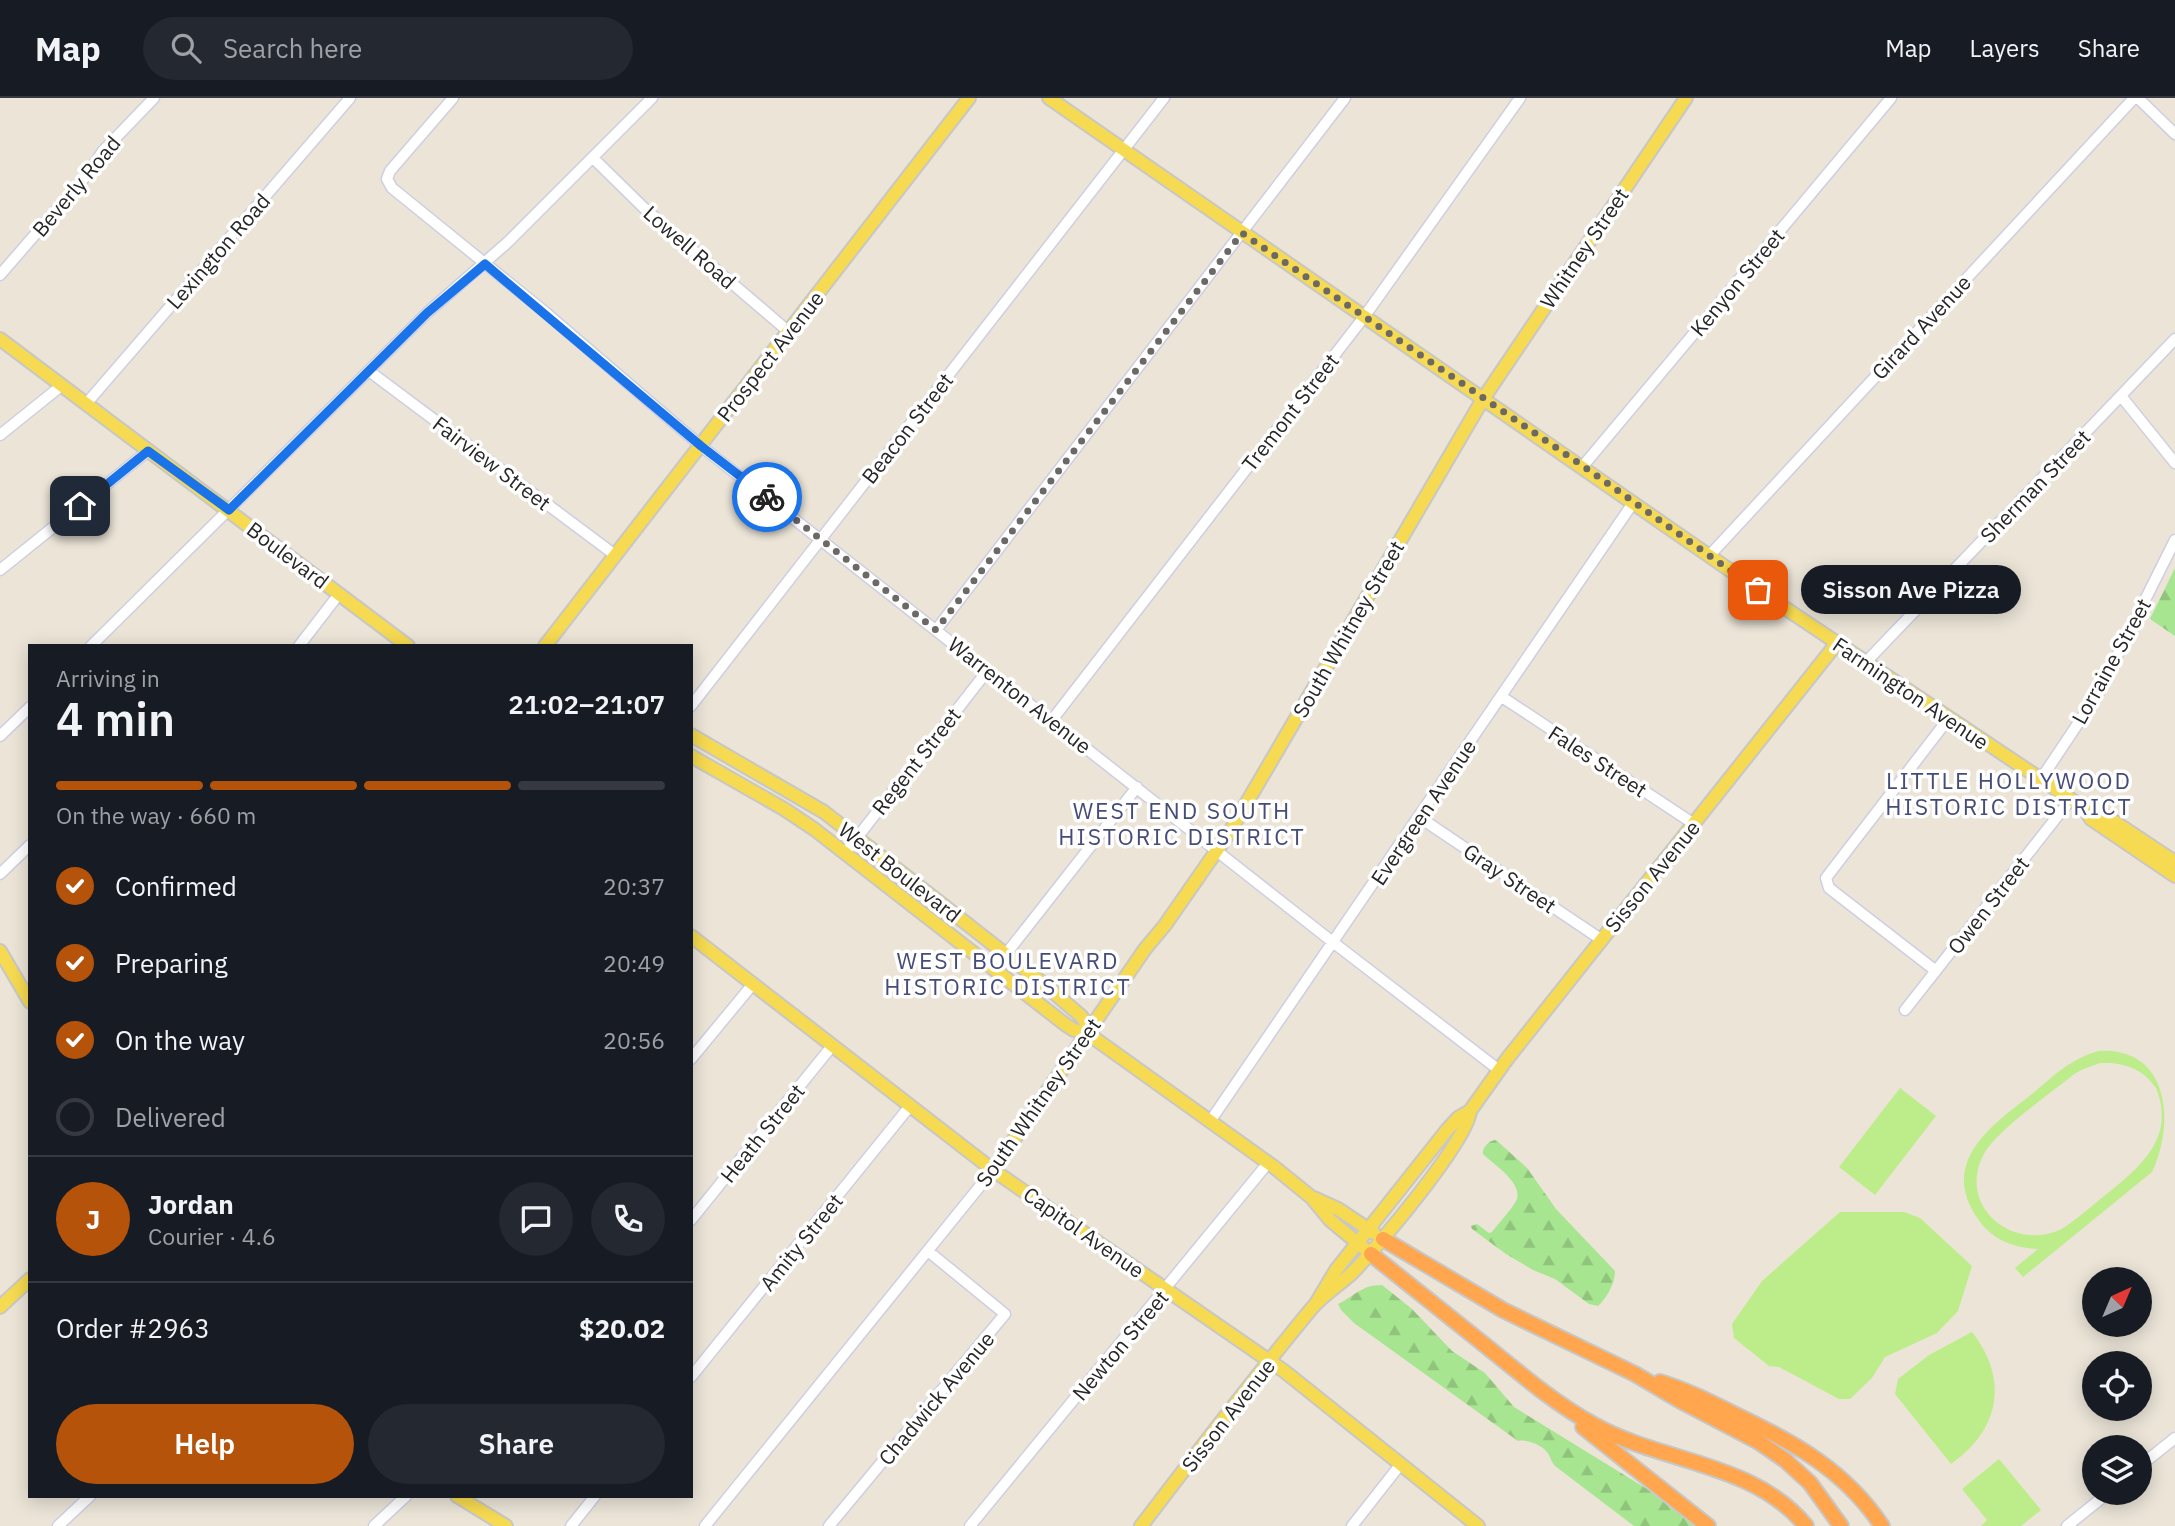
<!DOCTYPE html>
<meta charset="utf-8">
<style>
:root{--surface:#171b24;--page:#242831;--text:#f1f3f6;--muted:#9ea1a6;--line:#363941;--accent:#b45309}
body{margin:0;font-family:"IBM Plex Sans",sans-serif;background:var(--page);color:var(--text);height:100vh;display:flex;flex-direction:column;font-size:26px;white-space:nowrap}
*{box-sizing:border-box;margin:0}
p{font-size:23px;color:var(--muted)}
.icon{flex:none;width:38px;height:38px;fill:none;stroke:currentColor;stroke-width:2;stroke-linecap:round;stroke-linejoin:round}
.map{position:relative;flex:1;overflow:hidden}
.side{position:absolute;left:28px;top:546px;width:665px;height:854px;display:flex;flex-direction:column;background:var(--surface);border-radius:0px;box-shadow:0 4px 18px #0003}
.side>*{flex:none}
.needle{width:46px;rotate:44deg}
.tools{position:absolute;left:2082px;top:1169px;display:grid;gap:14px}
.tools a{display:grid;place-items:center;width:70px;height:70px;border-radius:50%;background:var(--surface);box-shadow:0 4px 18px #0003;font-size:35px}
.pin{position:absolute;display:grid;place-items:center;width:60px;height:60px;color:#fff;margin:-30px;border-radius:14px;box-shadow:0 4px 10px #0006}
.courier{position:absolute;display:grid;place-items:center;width:70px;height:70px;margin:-35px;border:5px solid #1a73e8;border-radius:50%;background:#fff;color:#222;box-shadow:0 2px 9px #0007}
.bubble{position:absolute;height:49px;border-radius:24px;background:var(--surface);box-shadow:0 4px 18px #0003;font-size:23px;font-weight:600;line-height:49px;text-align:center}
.summary em{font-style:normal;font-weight:600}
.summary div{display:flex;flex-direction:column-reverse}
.summary{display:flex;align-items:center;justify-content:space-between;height:119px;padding:0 28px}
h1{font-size:46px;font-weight:600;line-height:52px}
.bar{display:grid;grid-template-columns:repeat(4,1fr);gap:10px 7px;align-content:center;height:84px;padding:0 28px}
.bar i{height:9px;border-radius:5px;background:var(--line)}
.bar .selected{background:var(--accent)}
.bar p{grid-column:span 4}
.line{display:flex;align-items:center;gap:18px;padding:0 28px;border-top:2px solid var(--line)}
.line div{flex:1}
.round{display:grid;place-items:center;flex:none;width:74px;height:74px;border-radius:37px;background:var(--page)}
ol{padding:0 28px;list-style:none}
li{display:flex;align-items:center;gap:21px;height:77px}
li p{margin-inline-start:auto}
li .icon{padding:7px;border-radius:50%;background:var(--accent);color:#fff;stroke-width:4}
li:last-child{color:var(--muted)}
li i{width:38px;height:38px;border:4px solid var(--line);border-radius:50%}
.button{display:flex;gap:14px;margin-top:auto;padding:14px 28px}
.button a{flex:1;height:80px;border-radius:42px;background:var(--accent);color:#fff;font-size:28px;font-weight:600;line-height:80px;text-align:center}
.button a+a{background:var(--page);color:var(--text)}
header{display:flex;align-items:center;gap:42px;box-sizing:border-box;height:98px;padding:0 35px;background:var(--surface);border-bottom:2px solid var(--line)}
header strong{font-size:33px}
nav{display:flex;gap:38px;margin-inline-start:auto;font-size:24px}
.search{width:490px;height:63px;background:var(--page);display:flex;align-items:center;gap:18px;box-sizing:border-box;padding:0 24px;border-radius:38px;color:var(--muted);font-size:26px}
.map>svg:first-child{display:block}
</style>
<header>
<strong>Map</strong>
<div class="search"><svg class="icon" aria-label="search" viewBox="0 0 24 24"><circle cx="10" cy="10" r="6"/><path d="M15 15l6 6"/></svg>Search here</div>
<nav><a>Map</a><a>Layers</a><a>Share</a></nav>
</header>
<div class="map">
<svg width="2175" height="1428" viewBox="0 0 2175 1428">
<defs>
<pattern id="forest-firs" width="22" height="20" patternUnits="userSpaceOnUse" patternTransform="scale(1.75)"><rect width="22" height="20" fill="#a7e590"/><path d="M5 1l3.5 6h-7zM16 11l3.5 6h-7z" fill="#90c47c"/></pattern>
</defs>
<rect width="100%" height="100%" fill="#ebe4d7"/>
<path fill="url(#forest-firs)" d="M 2175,470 L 2175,538 L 2150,521 Z
M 1496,1042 L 1527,1070 L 1556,1111 L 1615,1173 C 1615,1185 1607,1200 1598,1208 L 1589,1206 L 1555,1181 L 1533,1172 L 1506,1156 L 1472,1131 L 1471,1128 L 1477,1126 L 1489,1135 L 1492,1134 C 1498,1126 1512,1111 1516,1103 C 1525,1086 1493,1066 1483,1056 C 1482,1049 1490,1042 1496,1042 Z
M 1382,1187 L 1412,1211 L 1452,1253 L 1485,1275 L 1514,1309 L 1647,1391 L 1694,1428 L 1634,1428 L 1555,1368 C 1552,1365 1551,1361 1549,1357 C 1544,1347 1527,1341 1518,1343 L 1354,1225 L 1341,1212 L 1338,1206 C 1355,1198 1361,1187 1382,1187 Z"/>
<path fill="#bded8b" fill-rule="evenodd" d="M 2099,953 C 2170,949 2175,1026 2152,1074 L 2023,1179 L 2015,1170 L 2038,1151 C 2014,1150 1992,1142 1978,1121 C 1938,1064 1992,1027 2032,996 C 2053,978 2072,960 2099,953 ZM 2100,965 C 2122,964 2143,970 2156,990 C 2175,1036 2145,1065 2113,1091 C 2096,1104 2080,1119 2062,1131 C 2012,1155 1956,1107 1984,1056 C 1996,1033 2051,995 2073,977 L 2081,972 Z
M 1900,990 L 1936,1018 L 1875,1097 L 1839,1069 Z
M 1840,1114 L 1904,1114 L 1920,1120 L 1972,1168 L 1958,1213 L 1937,1235 L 1885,1259 L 1872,1280 L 1850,1301 L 1839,1301 L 1779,1269 L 1769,1268 L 1734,1240 L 1732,1226 L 1762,1183 Z
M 1972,1234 C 2009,1281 2000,1332 1951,1366 L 1895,1296 L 1898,1281 L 1929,1257 Z
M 1999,1361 L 2041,1412 L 2021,1428 L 1981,1428 L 1987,1422 L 1962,1391 Z"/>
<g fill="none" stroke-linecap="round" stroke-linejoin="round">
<g stroke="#cdcfe1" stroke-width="13">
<path id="minor" d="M 453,0 L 390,73 L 387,81 L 392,90 L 545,214 L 701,348 L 1334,845 L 1499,972
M 2138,0 L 2175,36
M 593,60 L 644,110 L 789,234
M 0,177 L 85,79 L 103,53 L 154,0
M 369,273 L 615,457
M 2121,298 L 2175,365
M 86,306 L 350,0
M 0,337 L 61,288
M 1583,368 L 1891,0
M 1709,458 L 2134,0
M 0,472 L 148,353
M 936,532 L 1345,0
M 91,548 L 427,215 L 508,144 L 652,0
M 299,548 L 339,496
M 1866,564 L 2175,241
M 1502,599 L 1694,726
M 691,608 L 1164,0
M 1052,622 L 1364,219 L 1520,0
M 0,638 L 30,609
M 2041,681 L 2099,594 L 2175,442
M 1419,719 L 1602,842
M 845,755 L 988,572
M 0,776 L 30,747
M 995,870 L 1137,689
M 1936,873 L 1829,790 L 1826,780 L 1949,620
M 1905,912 L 2071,701
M 691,961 L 753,886
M 1211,1022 L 1633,405
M 691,1122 L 832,948
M 691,1279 L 910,1008
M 2140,1368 L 2175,1340
M 58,1428 L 90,1398
M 374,1428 L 406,1398
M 571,1428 L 595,1398
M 705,1428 L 993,1072
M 829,1428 L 1005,1216 L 928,1153
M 970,1428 L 1268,1065
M 1352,1428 L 1400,1367
M 2067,1428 L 2108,1395"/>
</g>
<g stroke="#c7c7c7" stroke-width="16">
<path id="major" d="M 1049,0 L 1770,500 L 2084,710 L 2091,721 L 2175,778
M 0,241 L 408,548
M 545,548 L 969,0
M 691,637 L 824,714 L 1045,887 L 1081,918 L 1086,925 L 1087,935
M 691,658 L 784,711 L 814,731 L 1066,927 L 1074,932 L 1087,935 L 1274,1069 L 1311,1099 L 1330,1122 L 1371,1156
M 2084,710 L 2095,711 L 2175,764
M 691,838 L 993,1072 L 1284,1273 L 1478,1428
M 0,853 L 30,904
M 993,1072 L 1145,851 L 1165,827 L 1229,735 L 1483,301 L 1686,0
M 1314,1100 L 1338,1111 L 1374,1135
M 1315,1207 L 1336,1172 L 1447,1032 L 1458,1020 L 1470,1013 L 1507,961 L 1837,545
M 0,1209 L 30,1181
M 457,1398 L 506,1428
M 1141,1428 C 1197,1355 1253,1281 1312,1210 C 1323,1197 1339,1187 1352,1175 C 1376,1151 1468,1042 1470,1013"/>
</g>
<g stroke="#c7c7c7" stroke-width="18">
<path id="highway" d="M 1383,1141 L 1503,1212 L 1635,1276 L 1679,1302 L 1759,1344 L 1785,1362 L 1810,1385 L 1841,1428
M 1371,1156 C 1411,1188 1451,1220 1491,1252 C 1524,1279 1556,1306 1594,1327 C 1662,1365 1754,1364 1806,1428
M 1660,1284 C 1686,1292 1710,1304 1734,1316 C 1793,1344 1845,1372 1882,1428
M 1583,1329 L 1708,1428"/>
</g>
<use href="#minor" stroke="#fff" stroke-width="10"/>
<use href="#major" stroke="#f6da51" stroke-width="12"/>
<use href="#highway" stroke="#ffa64e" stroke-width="14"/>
</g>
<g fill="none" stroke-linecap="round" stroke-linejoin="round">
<path stroke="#6c6965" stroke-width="7" stroke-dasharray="0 12.6" d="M 767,399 L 936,532 L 1242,135 L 1583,368 L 1758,492"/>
<path stroke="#1a73e8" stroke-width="9" d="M 80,408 L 148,353 L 229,412 L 427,215 L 485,166 L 701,348 L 767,399"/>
</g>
<g text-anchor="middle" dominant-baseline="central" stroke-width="7" stroke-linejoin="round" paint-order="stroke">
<g font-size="21" fill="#272727" stroke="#fff">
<text transform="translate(76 88) rotate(-50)">Beverly Road</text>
<text transform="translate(690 149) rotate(41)">Lowell Road</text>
<text transform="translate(1584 150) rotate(-56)">Whitney Street</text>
<text transform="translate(218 153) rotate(-49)">Lexington Road</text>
<text transform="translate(1737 184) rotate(-50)">Kenyon Street</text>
<text transform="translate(1921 229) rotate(-47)">Girard Avenue</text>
<text transform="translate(770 258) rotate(-52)">Prospect Avenue</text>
<text transform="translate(1290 314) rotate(-52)">Tremont Street</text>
<text transform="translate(907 330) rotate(-52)">Beacon Street</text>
<text transform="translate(492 365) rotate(37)">Fairview Street</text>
<text transform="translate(2035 388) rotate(-46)">Sherman Street</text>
<text transform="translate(288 457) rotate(37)">Boulevard</text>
<text transform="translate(1348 531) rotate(-60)">South Whitney Street</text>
<text transform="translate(2111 563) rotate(-61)">Lorraine Street</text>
<text transform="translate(1911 595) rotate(34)">Farmington Avenue</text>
<text transform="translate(1020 597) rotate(38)">Warrenton Avenue</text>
<text transform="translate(916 663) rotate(-52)">Regent Street</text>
<text transform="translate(1598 663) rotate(33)">Fales Street</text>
<text transform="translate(1423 714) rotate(-56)">Evergreen Avenue</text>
<text transform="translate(900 774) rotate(38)">West Boulevard</text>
<text transform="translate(1652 778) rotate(-51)">Sisson Avenue</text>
<text transform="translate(1510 780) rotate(34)">Gray Street</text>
<text transform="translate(1988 807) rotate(-52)">Owen Street</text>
<text transform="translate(1038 1004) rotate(-55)">South Whitney Street</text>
<text transform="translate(762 1035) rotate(-51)">Heath Street</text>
<text transform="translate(1084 1134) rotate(35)">Capitol Avenue</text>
<text transform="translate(801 1144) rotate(-51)">Amity Street</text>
<text transform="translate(1120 1247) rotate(-50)">Newton Street</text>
<text transform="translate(936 1300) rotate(-50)">Chadwick Avenue</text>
<text transform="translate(1228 1317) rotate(-52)">Sisson Avenue</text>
</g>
<g font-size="23" letter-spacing="2" fill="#464c79" stroke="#fff">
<text x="2009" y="682">LITTLE HOLLYWOOD<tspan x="2009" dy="26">HISTORIC DISTRICT</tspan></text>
<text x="1182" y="712">WEST END SOUTH<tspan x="1182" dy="26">HISTORIC DISTRICT</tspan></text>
<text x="1008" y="862">WEST BOULEVARD<tspan x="1008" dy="26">HISTORIC DISTRICT</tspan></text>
</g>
</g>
</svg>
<div class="tools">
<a><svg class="needle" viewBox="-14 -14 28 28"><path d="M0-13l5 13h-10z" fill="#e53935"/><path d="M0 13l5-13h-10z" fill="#9ea1a6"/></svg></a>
<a><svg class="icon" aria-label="locate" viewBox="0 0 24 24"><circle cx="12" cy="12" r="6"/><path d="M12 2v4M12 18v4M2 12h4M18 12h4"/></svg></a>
<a><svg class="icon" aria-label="layers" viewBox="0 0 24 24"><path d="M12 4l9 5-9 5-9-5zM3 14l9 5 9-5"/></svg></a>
</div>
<div class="pin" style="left:1758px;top:492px;background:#ea580c"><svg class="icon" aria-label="bag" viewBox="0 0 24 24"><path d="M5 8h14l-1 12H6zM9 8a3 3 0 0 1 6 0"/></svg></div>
<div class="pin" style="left:80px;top:408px;background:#1f2937"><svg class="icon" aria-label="home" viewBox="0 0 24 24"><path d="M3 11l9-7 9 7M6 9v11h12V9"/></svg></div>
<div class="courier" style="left:767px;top:399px"><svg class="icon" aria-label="bike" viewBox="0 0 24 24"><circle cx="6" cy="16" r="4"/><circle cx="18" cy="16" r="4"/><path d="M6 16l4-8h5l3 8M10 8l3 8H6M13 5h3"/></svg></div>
<div class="bubble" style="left:1801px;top:467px;width:220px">Sisson Ave Pizza</div>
<section class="side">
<div class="summary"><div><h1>4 min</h1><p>Arriving in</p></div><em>21:02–21:07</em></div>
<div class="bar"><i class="selected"></i><i class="selected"></i><i class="selected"></i><i></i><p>On the way · 660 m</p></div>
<ol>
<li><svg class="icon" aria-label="check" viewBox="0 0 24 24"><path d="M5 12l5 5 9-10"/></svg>Confirmed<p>20:37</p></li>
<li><svg class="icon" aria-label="check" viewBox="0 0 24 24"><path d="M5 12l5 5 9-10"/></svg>Preparing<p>20:49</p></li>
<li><svg class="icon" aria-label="check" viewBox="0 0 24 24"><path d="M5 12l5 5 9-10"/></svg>On the way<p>20:56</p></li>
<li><i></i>Delivered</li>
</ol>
<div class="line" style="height:126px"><b class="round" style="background:var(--accent);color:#fff">J</b><div><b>Jordan</b><p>Courier · 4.6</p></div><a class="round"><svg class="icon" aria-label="chat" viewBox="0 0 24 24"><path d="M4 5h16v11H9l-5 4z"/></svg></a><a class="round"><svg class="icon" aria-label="phone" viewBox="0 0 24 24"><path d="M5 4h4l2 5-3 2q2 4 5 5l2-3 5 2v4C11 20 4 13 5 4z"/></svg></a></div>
<div class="line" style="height:91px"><div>Order #2963</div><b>$20.02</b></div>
<div class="button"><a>Help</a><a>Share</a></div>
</section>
</div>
